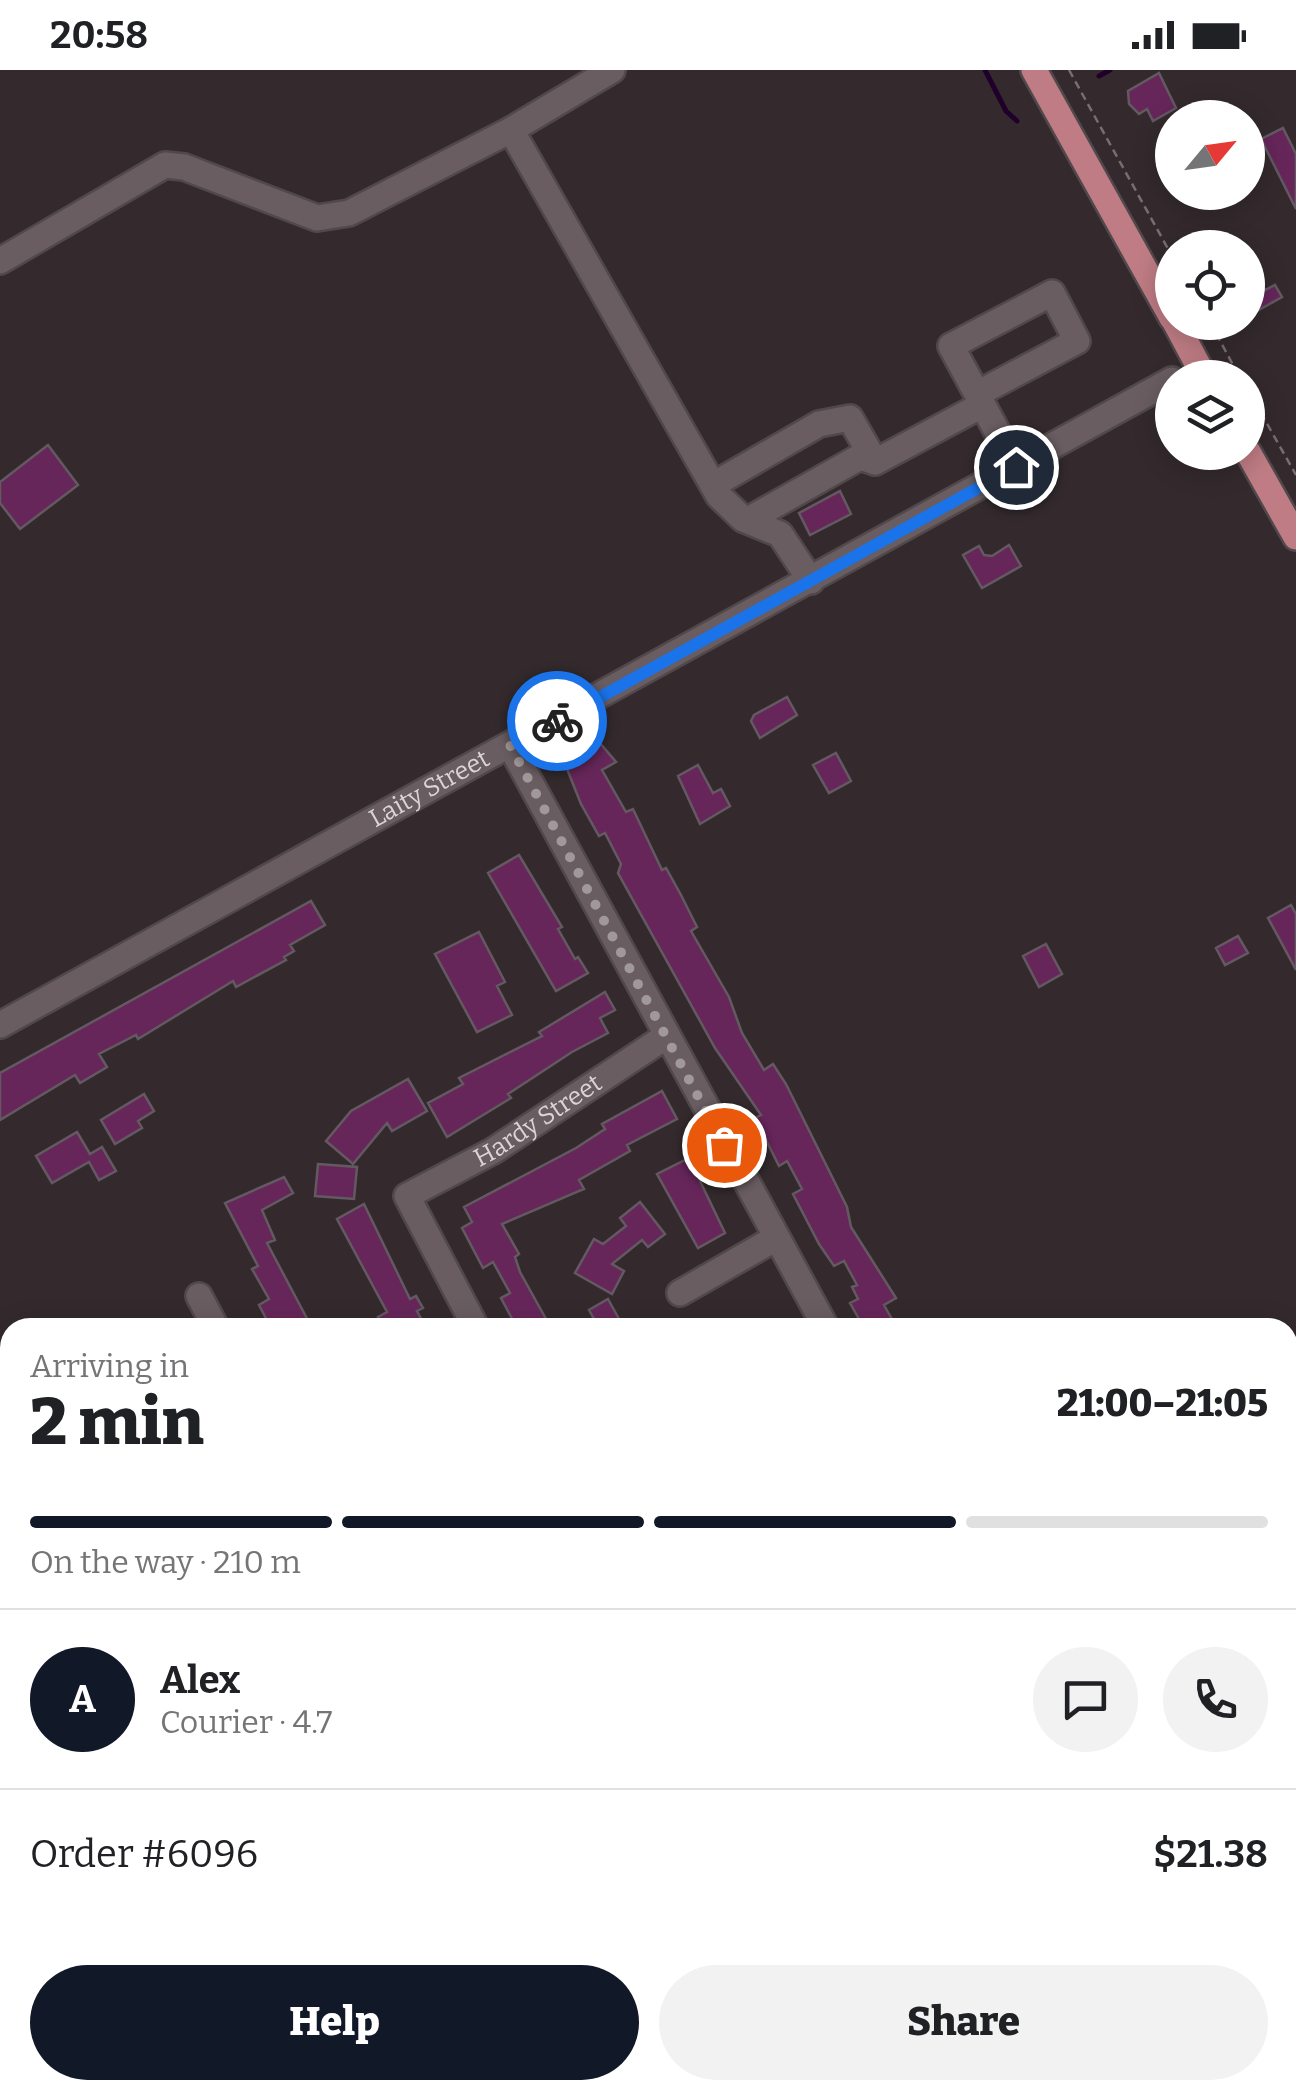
<!DOCTYPE html>
<meta charset="utf-8">
<style>
:root{--surface:#fff;--page:#f2f2f2;--text:#202124;--muted:#757577;--line:#e0e0e0;--accent:#111827}
body{margin:0;font-family:Bitter,serif;background:var(--page);color:var(--text);height:100vh;display:flex;flex-direction:column;font-size:38px;white-space:nowrap}
*{box-sizing:border-box;margin:0}
p{font-size:32px;color:var(--muted)}
.icon{flex:none;width:55px;height:55px;fill:none;stroke:currentColor;stroke-width:2;stroke-linecap:round;stroke-linejoin:round}
.map{position:relative;flex:1;overflow:hidden}
.side{position:absolute;left:0px;top:1248px;width:1298px;height:782px;display:flex;flex-direction:column;background:var(--surface);border-radius:30px 30px 0 0;box-shadow:0 5px 25px #0003}
.side>*{flex:none}
.needle{width:65px;rotate:61deg}
.fabs{position:absolute;left:1155px;top:30px;display:grid;gap:20px}
.fabs a{display:grid;place-items:center;width:110px;height:110px;border-radius:50%;background:var(--surface);box-shadow:0 5px 25px #0003;font-size:50px}
.pin{position:absolute;display:grid;place-items:center;width:85px;height:85px;color:#fff;margin:-42px;border:5px solid #fff;border-radius:50%;box-shadow:0 2px 10px #0007}
.courier{position:absolute;display:grid;place-items:center;width:100px;height:100px;margin:-50px;border:8px solid #1a73e8;border-radius:50%;background:#fff;color:#222;box-shadow:0 2px 12px #0007}
.overview em{font-style:normal;font-weight:800}
.overview div{display:flex;flex-direction:column-reverse}
.overview{display:flex;align-items:center;justify-content:space-between;height:170px;padding:0 30px}
h1{font-size:65px;font-weight:800;line-height:75px}
.bar{display:grid;grid-template-columns:repeat(4,1fr);gap:15px 10px;align-content:center;height:120px;padding:0 30px}
.bar i{height:12px;border-radius:8px;background:var(--line)}
.bar .selected{background:var(--accent)}
.bar p{grid-column:span 4}
.line{display:flex;align-items:center;gap:25px;padding:0 30px;border-top:2px solid var(--line)}
.line div{flex:1}
.round{display:grid;place-items:center;flex:none;width:105px;height:105px;border-radius:52px;background:var(--page)}
.primary-button{display:flex;gap:20px;margin-top:auto;padding:20px 30px}
.primary-button a{flex:1;height:115px;border-radius:60px;background:var(--accent);color:#fff;font-size:40px;font-weight:800;line-height:115px;text-align:center}
.primary-button a+a{background:var(--page);color:var(--text)}
.status{display:flex;justify-content:space-between;align-items:center;height:70px;padding:0 50px;background:var(--surface);direction:ltr}
.status svg{height:28px;fill:currentColor}
.map>svg:first-child{display:block}
</style>
<div class="status"><b>20:58</b><svg viewBox="0 0 49 12"><path d="M0 12V9h3v3zM5 12V6h3v6zM10 12V3h3v9zM15 12V0h3v12zM26 1h20v11H26zM47 4h2v5h-2z"/></svg></div>
<div class="map">
<svg width="1296" height="2028" viewBox="0 0 1296 2028">
<rect width="100%" height="100%" fill="#342a2d"/>
<g fill="none" stroke-linecap="round" stroke-linejoin="round">
<path stroke="#20002b" stroke-width="5" d="M 985,0 L 1006,41 L 1017,51
M 1099,6 L 1110,0"/>
</g>
<path fill="#66265a" stroke="#635960" stroke-width="2.5" d="M 1159,3 L 1176,38 L 1153,51 L 1147,39 L 1139,44 L 1129,34 L 1128,21 Z
M 1283,58 L 1296,84 L 1296,139 L 1261,69 Z
M 1260,212 L 1265,220 L 1275,215 L 1282,227 L 1248,246 L 1248,219 Z
M 48,375 L 78,415 L 20,459 L 0,433 L 0,412 Z
M 840,421 L 851,444 L 810,465 L 799,443 Z
M 1009,475 L 1021,496 L 982,518 L 963,485 L 979,476 L 984,485 L 992,486 Z
M 787,627 L 797,645 L 760,668 L 751,651 L 754,645 Z
M 594,666 L 616,692 L 602,700 L 626,742 L 633,739 L 662,800 L 666,798 L 681,825 L 697,857 L 691,861 L 729,927 L 742,963 L 764,1000 L 773,994 L 786,1014 L 847,1137 L 851,1157 L 896,1228 L 884,1235 L 897,1258 L 864,1258 L 859,1249 L 850,1233 L 858,1229 L 852,1217 L 857,1215 L 844,1191 L 834,1196 L 819,1174 L 793,1124 L 802,1119 L 787,1091 L 779,1096 L 755,1048 L 761,1045 L 715,978 L 618,803 L 621,794 L 605,763 L 599,766 L 581,734 L 567,699 L 579,692 L 572,678 Z
M 836,683 L 851,711 L 829,723 L 813,695 Z
M 698,695 L 713,723 L 721,719 L 730,736 L 700,754 L 678,706 Z
M 519,785 L 562,857 L 558,859 L 575,889 L 578,887 L 588,903 L 556,921 L 488,803 Z
M 311,831 L 325,855 L 290,875 L 294,881 L 284,887 L 286,890 L 236,917 L 233,911 L 138,969 L 136,965 L 99,984 L 107,997 L 80,1013 L 75,1005 L 0,1050 L 0,1003 Z
M 1291,835 L 1296,844 L 1296,900 L 1268,848 Z
M 479,862 L 505,912 L 497,916 L 512,945 L 477,962 L 435,884 Z
M 1238,866 L 1248,883 L 1225,895 L 1216,878 Z
M 1046,874 L 1062,904 L 1039,917 L 1023,886 Z
M 605,922 L 615,940 L 600,948 L 608,963 L 572,982 L 508,1024 L 511,1028 L 447,1067 L 428,1033 L 463,1014 L 459,1008 L 542,966 L 539,962 Z
M 408,1009 L 427,1041 L 392,1061 L 387,1053 L 353,1094 L 326,1071 L 351,1041 Z
M 662,1021 L 677,1049 L 627,1075 L 630,1081 L 579,1110 L 584,1119 L 502,1154 L 519,1184 L 515,1187 L 520,1202 L 551,1258 L 517,1258 L 501,1228 L 510,1223 L 493,1192 L 483,1198 L 462,1158 L 472,1152 L 464,1137 L 576,1078 L 605,1059 L 602,1054 Z
M 144,1024 L 154,1041 L 138,1051 L 142,1058 L 115,1074 L 101,1050 Z
M 77,1062 L 90,1084 L 102,1077 L 116,1101 L 99,1110 L 89,1092 L 52,1113 L 36,1086 Z
M 689,1088 L 725,1163 L 698,1178 L 657,1104 Z
M 318,1094 L 357,1097 L 354,1129 L 315,1126 Z
M 284,1107 L 293,1123 L 262,1140 L 275,1170 L 267,1173 L 312,1258 L 271,1258 L 259,1235 L 269,1229 L 252,1199 L 258,1196 L 225,1133 Z
M 640,1132 L 665,1164 L 648,1177 L 642,1170 L 612,1194 L 624,1201 L 612,1224 L 575,1203 L 594,1169 L 603,1174 L 626,1156 L 620,1148 Z
M 364,1134 L 410,1229 L 416,1226 L 423,1238 L 417,1241 L 426,1258 L 384,1258 L 378,1247 L 387,1242 L 337,1149 Z
M 608,1229 L 624,1258 L 599,1258 L 589,1240 Z"/>
<g fill="none" stroke-linecap="round" stroke-linejoin="round">
<g stroke="#51484c" stroke-width="30">
<g id="minor">
<path d="M 612,0 L 511,60 L 719,426 L 743,449 L 780,464 L 811,511"/>
<path d="M 0,191 L 165,95 L 184,97 L 317,148 L 349,143 L 511,60"/>
<path d="M 977,324 L 951,276 L 1052,223 L 1077,271 L 977,324 L 1016,397"/>
<path d="M 713,415 L 819,354 L 850,348 L 875,392"/>
<path d="M 748,450 L 860,387 L 875,392 L 982,335"/>
<path d="M 510,675 L 826,1258"/>
<path id="s1" d="M 0,955 L 1172,310"/>
<path d="M 680,1223 L 776,1168"/>
<path d="M 199,1226 L 216,1258"/>
<path id="s2" d="M 476,1258 L 407,1126 L 493,1081 L 665,967"/>
<path d="M 0,1474 L 10,1468"/>
<path d="M 0,1737 L 10,1731"/>
<path d="M 649,2020 L 654,2028"/>
<path d="M 915,2020 L 919,2028"/>
<path d="M 1203,2020 L 1207,2028"/>
</g>
</g>
<g stroke="#51484c" stroke-width="30">
<path id="major" d="M 1034,0 L 1172,248
M 1175,252 L 1205,308
M 1248,382 L 1296,467"/>
</g>
<path stroke="#776e71" stroke-width="2.5" stroke-dasharray="8 5" stroke-linecap="butt" d="M 1069,0 L 1172,186
M 1210,252 L 1240,308
M 1248,320 L 1296,405
M 315,2020 L 344,2023 L 347,2028"/>
<use href="#minor" stroke="#695d61" stroke-width="25"/>
<use href="#major" stroke="#bf7c84" stroke-width="25"/>
</g>
<g fill="none" stroke-linecap="round" stroke-linejoin="round">
<path stroke="#a1989b" stroke-width="10" stroke-dasharray="0 18" d="M 557,651 L 510,675 L 724,1075"/>
<path stroke="#1a73e8" stroke-width="12" d="M 557,651 L 1016,397"/>
</g>
<g text-anchor="middle" dominant-baseline="central" stroke-width="8" stroke-linejoin="round" paint-order="stroke">
<g font-size="25" fill="#dbd4d6" stroke="#342a2d">
<text stroke="none"><textPath href="#s1" startOffset="490">Laity Street</textPath></text>
<text stroke="none"><textPath href="#s2" startOffset="300">Hardy Street</textPath></text>
</g>
</g>
</svg>
<div class="fabs">
<a><svg class="needle" viewBox="-14 -14 28 28"><path d="M0-13l5 13h-10z" fill="#e53935"/><path d="M0 13l5-13h-10z" fill="#757577"/></svg></a>
<a><svg class="icon" aria-label="locate" viewBox="0 0 24 24"><circle cx="12" cy="12" r="6"/><path d="M12 2v4M12 18v4M2 12h4M18 12h4"/></svg></a>
<a><svg class="icon" aria-label="layers" viewBox="0 0 24 24"><path d="M12 4l9 5-9 5-9-5zM3 14l9 5 9-5"/></svg></a>
</div>
<div class="pin" style="left:724px;top:1075px;background:#ea580c"><svg class="icon" aria-label="bag" viewBox="0 0 24 24"><path d="M5 8h14l-1 12H6zM9 8a3 3 0 0 1 6 0"/></svg></div>
<div class="pin" style="left:1016px;top:397px;background:#1f2937"><svg class="icon" aria-label="home" viewBox="0 0 24 24"><path d="M3 11l9-7 9 7M6 9v11h12V9"/></svg></div>
<div class="courier" style="left:557px;top:651px"><svg class="icon" aria-label="bike" viewBox="0 0 24 24"><circle cx="6" cy="16" r="4"/><circle cx="18" cy="16" r="4"/><path d="M6 16l4-8h5l3 8M10 8l3 8H6M13 5h3"/></svg></div>
<section class="side">
<div class="overview"><div><h1>2 min</h1><p>Arriving in</p></div><em>21:00–21:05</em></div>
<div class="bar"><i class="selected"></i><i class="selected"></i><i class="selected"></i><i></i><p>On the way · 210 m</p></div>
<div class="line" style="height:180px"><b class="round" style="background:var(--accent);color:#fff">A</b><div><b>Alex</b><p>Courier · 4.7</p></div><a class="round"><svg class="icon" aria-label="chat" viewBox="0 0 24 24"><path d="M4 5h16v11H9l-5 4z"/></svg></a><a class="round"><svg class="icon" aria-label="phone" viewBox="0 0 24 24"><path d="M5 4h4l2 5-3 2q2 4 5 5l2-3 5 2v4C11 20 4 13 5 4z"/></svg></a></div>
<div class="line" style="height:130px"><div>Order #6096</div><b>$21.38</b></div>
<div class="primary-button"><a>Help</a><a>Share</a></div>
</section>
</div>
